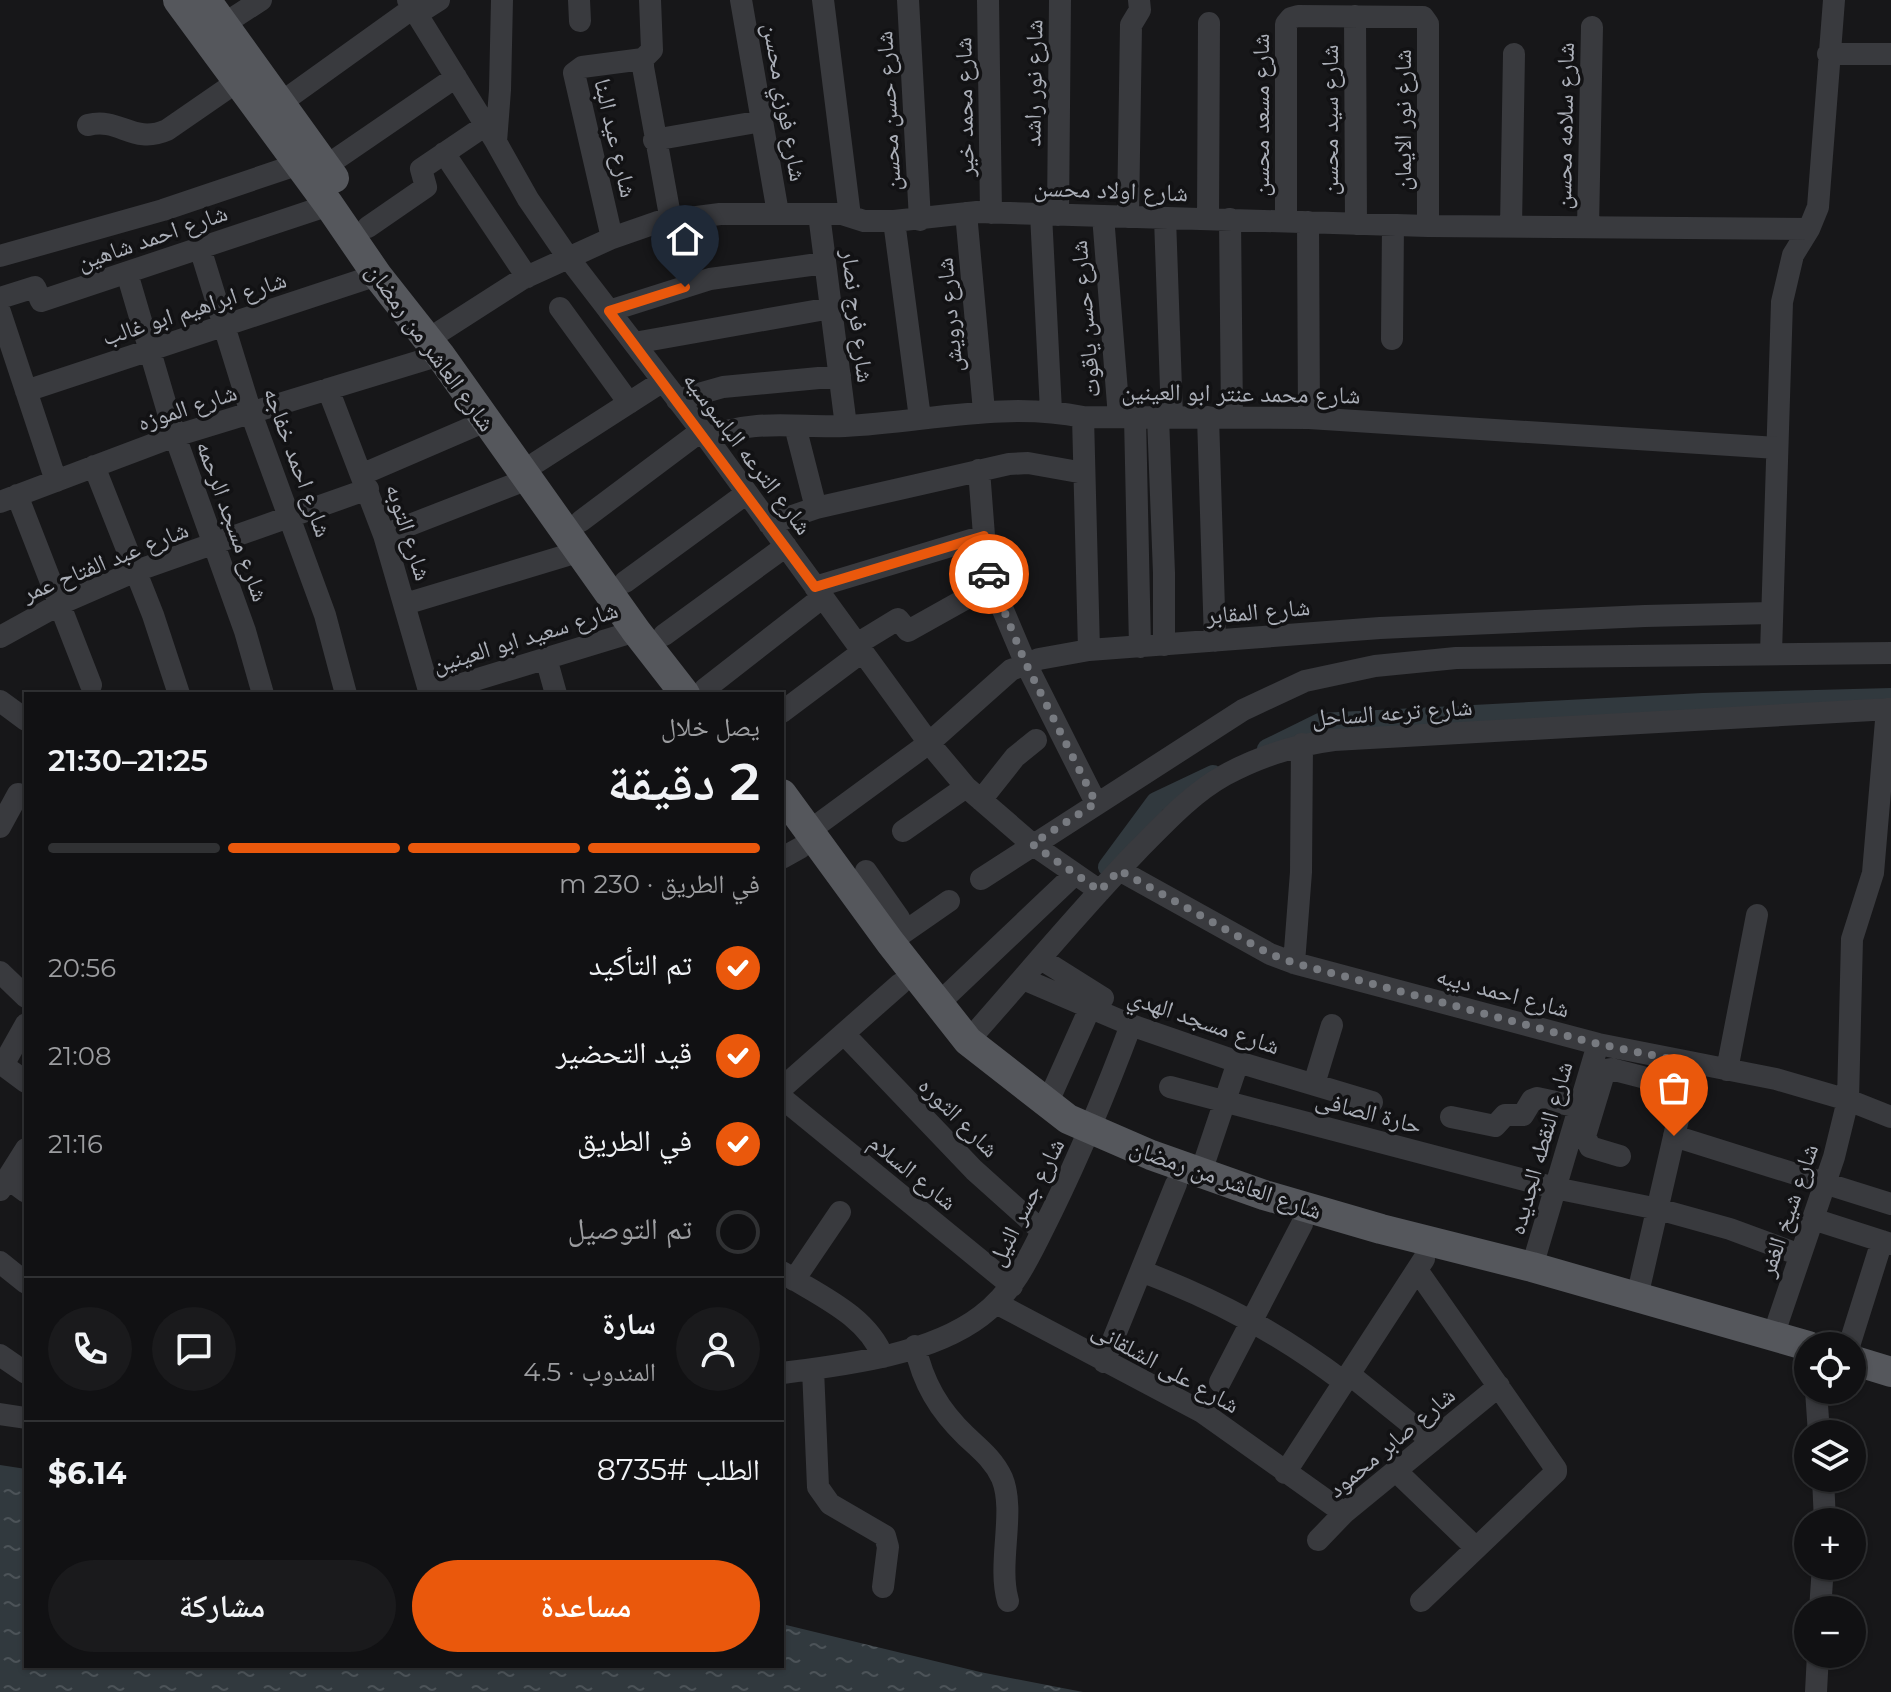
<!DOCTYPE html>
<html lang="ar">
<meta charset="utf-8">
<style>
:root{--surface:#111113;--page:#1a1a1c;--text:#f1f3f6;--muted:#9c9da0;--line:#303133;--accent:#ea580c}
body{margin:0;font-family:Montserrat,"Noto Naskh Arabic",sans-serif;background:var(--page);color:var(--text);direction:rtl;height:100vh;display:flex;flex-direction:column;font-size:30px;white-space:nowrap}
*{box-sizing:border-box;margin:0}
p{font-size:26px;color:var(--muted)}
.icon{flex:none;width:44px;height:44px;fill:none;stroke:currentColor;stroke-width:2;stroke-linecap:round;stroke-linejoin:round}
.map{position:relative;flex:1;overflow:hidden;direction:ltr}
.side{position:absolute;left:24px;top:692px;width:760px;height:976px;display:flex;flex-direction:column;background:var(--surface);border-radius:0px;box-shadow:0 2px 6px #0004,0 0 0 2px var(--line);direction:rtl}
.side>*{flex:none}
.buttons{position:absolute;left:1794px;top:1332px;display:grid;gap:16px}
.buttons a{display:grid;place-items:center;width:72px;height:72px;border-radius:50%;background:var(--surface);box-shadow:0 2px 6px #0004,0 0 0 2px var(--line);font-size:40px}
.pin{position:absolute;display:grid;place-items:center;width:68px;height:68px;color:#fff;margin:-82px -34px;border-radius:50% 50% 50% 0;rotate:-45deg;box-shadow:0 0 8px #0007}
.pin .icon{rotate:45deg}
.courier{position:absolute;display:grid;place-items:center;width:80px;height:80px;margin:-40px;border:6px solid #ea580c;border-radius:50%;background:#fff;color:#222;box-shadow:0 2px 10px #0007}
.summary em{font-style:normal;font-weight:600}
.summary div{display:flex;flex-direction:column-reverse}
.summary{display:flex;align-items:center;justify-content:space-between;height:136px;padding:0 24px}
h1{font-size:52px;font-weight:600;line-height:60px}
.bar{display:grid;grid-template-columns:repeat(4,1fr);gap:12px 8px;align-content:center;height:96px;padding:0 24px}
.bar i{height:10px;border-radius:6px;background:var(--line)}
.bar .on{background:var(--accent)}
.bar p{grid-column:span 4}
.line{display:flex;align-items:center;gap:20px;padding:0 24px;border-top:2px solid var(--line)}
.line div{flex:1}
.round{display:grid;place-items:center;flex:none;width:84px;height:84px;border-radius:42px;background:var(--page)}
ol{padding:0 24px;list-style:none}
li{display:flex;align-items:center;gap:24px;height:88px}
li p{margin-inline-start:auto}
li .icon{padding:8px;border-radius:50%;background:var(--accent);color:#fff;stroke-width:4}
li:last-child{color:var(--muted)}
li i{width:44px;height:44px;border:4px solid var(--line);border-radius:50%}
.action{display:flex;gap:16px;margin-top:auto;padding:16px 24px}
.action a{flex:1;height:92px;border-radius:48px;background:var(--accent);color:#fff;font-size:32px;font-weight:600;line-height:92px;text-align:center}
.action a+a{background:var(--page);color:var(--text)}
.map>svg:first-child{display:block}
</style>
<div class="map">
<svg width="1891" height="1692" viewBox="0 0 1891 1692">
<defs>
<pattern id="water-ripples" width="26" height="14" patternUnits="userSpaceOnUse" patternTransform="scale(2)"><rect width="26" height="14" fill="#31393e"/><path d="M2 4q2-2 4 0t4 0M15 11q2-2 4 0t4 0" fill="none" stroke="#4c5358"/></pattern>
</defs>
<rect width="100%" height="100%" fill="#171719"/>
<path fill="url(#water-ripples)" d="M 0,1465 L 26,1469 L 26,1666 L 782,1666 L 782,1624 L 980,1672 L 1083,1692 L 0,1692 Z"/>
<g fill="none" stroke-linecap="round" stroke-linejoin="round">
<path stroke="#31393e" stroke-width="20" d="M 1267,749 L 1320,723 L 1703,703 L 1891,698
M 1108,867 L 1156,802 L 1213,775"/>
<path stroke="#393a3e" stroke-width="22" d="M 408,0 L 496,142 L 528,199 L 567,256 L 707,438 L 929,743 L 966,787 L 1032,844 L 1100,891
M 579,0 L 580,21
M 650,0 L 652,50 L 643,59 L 643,67 L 671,221
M 741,0 L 778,213
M 823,0 L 850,216
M 908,0 L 920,220
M 988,0 L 991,213
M 417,14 L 439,0
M 1355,16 L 1356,224
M 224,24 L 261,0
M 1828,54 L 1891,54
M 282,102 L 413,8
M 88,125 C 120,117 133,145 167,130 L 238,81
M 654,140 L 762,121
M 496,142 L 500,90 L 502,0
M 444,153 L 527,277
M 326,166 L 456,77
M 966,213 L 984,411
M 819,214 L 846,426
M 1041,214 L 1051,411
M 1058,215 L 1060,0
M 1103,216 L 1119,417
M 1128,217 L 1131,25 L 1140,10 L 1139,0
M 1165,218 L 1172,417
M 1208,219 L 1209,23
M 1230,219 L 1232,417
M 894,221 L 920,418
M 1286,221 L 1286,24 L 1291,18 L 1298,16 L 1423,17 L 1428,24 L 1428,226
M 1308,222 L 1309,418
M 1511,226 L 1514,54
M 368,227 L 426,187 L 421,169 L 486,125
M 1588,227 L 1592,27
M 612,238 L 574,73 L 582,67 L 643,59
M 200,248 L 251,413 L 325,615 L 346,694
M 0,256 L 163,210 L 299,164
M 127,273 L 175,436 L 245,631 L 263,694
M 0,298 L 35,287 L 41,301 L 329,205
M 560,308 L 629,403
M 609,311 L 710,279 L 825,263
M 0,312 L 56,481
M 441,331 L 522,279 L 612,238 L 658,222 L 720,214 L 842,214 L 864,221 L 894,221 L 977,212 L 1428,226 L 1809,229
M 1392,339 L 1393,225
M 634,343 L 831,308
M 328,389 L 384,535 L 430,694
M 26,391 L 377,275
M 677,400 L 723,387 L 840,376
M 1083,417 L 1089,650
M 1135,417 L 1140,647
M 1158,417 L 1164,573 L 1164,645
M 1208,417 L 1215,641
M 795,426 L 816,508
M 707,438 C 751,418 798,428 845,426 C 925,422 1003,401 1083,417 L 1309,418 L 1777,448
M 537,462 L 663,381
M 94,466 L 153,615 L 179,694
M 979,470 L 986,562 L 992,584 L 1025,662 L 1096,803
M 363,474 L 486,421
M 17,495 L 91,685
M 0,502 L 175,436 L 440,355
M 581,521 L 701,431
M 769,524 L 816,508 L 1009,464 L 1028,463 L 1084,473
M 384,535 L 528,479
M 625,582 L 747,493
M 815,587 L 984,536
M 405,604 L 581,551
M 664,635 L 786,546
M 0,637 L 60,604 L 136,571 L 368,489
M 857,644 L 898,619 L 908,631 L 992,584
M 1771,653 L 1782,302 L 1793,255 L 1809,229 L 1818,207 L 1834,0
M 546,658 L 556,694
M 705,689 L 823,597
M 429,694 L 636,631
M 0,701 L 26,720
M 782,712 L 862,652
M 981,800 L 1015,757 L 1036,740
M 0,827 L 18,794
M 809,831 L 929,743 L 1011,670 L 1039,659 L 1089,650 L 1380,628 L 1645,616 L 1771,613
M 903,831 L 966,787
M 782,858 L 800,848
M 1119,870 L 1270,954 L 1294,963 L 1598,1044 L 1776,1079 L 1848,1100 L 1891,1117
M 866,871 L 899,918
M 981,879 L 1243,710 L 1305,681 L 1375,666 L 1456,658 L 1891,653
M 890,942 L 949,901
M 1041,959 L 1103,998
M 1294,963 L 1301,872 L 1302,744
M 0,972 L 26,997
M 1023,979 L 1131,1025 L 1238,1062 L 1372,1102
M 937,1005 L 1075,874
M 845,1035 L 974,1170 L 1042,1231
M 968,1041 C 1025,977 1079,911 1138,850 C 1165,823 1191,794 1225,775 C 1260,756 1295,745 1334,740 L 1891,709
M 0,1063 L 26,1082
M 3,1065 L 26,1024
M 1727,1070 L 1757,915
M 1314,1084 L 1332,1025
M 1170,1087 L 1555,1188 L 1658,1209 L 1730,1229 L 1800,1255
M 782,1088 L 900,984
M 782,1098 L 1012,1286
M 1047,1104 L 1090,1008
M 1451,1117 L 1495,1126 L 1505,1115 L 1523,1115 L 1532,1100 L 1537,1098 L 1579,1107
M 1674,1136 L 1891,1204
M 1620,1156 L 1590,1147 L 1585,1136 L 1605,1070 L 1611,1069 L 1642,1077
M 1201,1172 L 1238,1062
M 7,1178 L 26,1192
M 0,1190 L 26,1149
M 1813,1219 L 1891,1244
M 0,1262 L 26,1283
M 1532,1267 L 1598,1044
M 1417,1270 L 1556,1469 L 1556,1472 L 1421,1601
M 1141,1271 C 1217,1300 1279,1333 1344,1382
M 782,1272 C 818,1295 867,1315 883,1357
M 794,1280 L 840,1212
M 1637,1297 L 1691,1063
M 996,1303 L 1202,1412 L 1344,1513
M 1773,1336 L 1834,1157 L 1848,1100 L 1852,939 L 1873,873 L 1887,709
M 915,1346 C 923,1383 939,1410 966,1436 C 980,1449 994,1460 1002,1478 C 1016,1512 997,1563 1008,1601
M 1849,1346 L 1882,1241
M 0,1355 L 26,1373
M 1104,1362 L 1176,1184
M 813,1369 L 818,1487 L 830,1504 L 885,1536 L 888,1547 L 883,1587
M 782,1373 C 844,1365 930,1355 981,1316 C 1017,1289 1032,1251 1052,1211 C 1082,1150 1107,1089 1131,1025
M 1349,1374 L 1432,1441
M 1220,1382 L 1302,1224
M 1816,1390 L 1819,1434
M 0,1414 L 26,1418
M 1396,1471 L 1476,1548
M 1285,1473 L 1424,1259
M 1823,1478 L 1825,1522
M 1318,1540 L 1344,1513 L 1499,1386
M 1820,1610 L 1823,1566
M 1816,1692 L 1818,1654"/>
<path stroke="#55575c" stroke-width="30" d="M 178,0 L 329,205 L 377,275 L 440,355 L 636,631 L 685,694
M 206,0 L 334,178
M 782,794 L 890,942 L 968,1041 L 1068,1119 L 1151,1155 L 1264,1195 L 1381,1229 L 1532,1267 L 1808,1346
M 1852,1360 L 1891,1372"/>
</g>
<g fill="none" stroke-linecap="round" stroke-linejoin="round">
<path stroke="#777a80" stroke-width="8" stroke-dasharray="0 14.4" d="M 989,574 L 1025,662 L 1096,803 L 1032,844 L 1100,891 L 1119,870 L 1270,954 L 1294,963 L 1598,1044 L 1691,1063 L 1674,1136"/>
<path stroke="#ea580c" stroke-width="10" d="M 685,287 L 609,311 L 815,587 L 984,536 L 989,574"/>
</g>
<g text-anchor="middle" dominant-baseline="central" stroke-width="7" stroke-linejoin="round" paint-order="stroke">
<g font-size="24" fill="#abafb8" stroke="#121214">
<text transform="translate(1033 83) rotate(-89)">شارع نور راشد</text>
<text transform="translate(785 102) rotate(80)">شارع فوزي محسن</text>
<text transform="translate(964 107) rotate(-91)">شارع محمد خير</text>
<text transform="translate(888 111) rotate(-93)">شارع حسن محسن</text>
<text transform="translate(1260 115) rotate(-90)">شارع مسعد محسن</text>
<text transform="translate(1329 120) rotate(-90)">شارع سيد محسن</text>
<text transform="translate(1402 120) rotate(-90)">شارع نور الايمان</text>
<text transform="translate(1564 126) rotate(-89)">شارع سلامه محسن</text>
<text transform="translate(616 138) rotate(77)">شارع عيد البنا</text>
<text transform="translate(1111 190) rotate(2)">شارع اولاد محسن</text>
<text transform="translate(152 237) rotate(-19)">شارع احمد شاهين</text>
<text transform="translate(194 308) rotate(-18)">شارع ابراهيم ابو غالب</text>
<text transform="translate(949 315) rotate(-95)">شارع درويش</text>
<text transform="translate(858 316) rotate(83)">شارع فرج نصار</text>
<text transform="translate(1085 319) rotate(-95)">شارع حسن ياقوت</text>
<text transform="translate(431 347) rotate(54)">شارع العاشر من رمضان</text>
<text transform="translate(1241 393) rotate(1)">شارع محمد عنتر ابو العينين</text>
<text transform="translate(187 407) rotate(-18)">شارع الموزه</text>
<text transform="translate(748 453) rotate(53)">شارع الترعه الباسوسيه</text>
<text transform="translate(298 462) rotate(70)">شارع احمد خفاجه</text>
<text transform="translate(233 521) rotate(70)">شارع مسجد الرحمه</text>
<text transform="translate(409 532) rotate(72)">شارع التوبه</text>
<text transform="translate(105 561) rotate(-22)">شارع عبد الفتاح عمر</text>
<text transform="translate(1258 611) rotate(-5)">شارع المقابر</text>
<text transform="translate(525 637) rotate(-17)">شارع سعيد ابو العينين</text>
<text transform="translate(1392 712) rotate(-4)">شارع ترعه الساحل</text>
<text transform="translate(1503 992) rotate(15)">شارع احمد ديبه</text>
<text transform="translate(1204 1021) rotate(19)">شارع مسجد الهدي</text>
<text transform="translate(1369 1112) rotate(15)">حارة الصافى</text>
<text transform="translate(959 1117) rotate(45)">شارع الثوره</text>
<text transform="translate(1540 1148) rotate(-74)">شارع النقطه الجديده</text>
<text transform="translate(913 1172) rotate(39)">شارع السلام</text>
<text transform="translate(1226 1179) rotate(19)">شارع العاشر من رمضان</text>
<text transform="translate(1026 1202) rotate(-63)">شارع جسر النيل</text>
<text transform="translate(1788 1210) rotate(-71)">شارع شيخ الغفر</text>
<text transform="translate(1166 1367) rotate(29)">شارع على الشلقانى</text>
<text transform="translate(1391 1442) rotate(-40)">شارع صابر محمود</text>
</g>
</g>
</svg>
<div class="buttons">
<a><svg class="icon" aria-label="locate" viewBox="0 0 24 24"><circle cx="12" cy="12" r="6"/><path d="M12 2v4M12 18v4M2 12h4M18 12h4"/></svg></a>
<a><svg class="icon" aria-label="layers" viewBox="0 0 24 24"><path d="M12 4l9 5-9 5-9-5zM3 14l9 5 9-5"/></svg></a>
<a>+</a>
<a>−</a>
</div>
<div class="pin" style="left:1674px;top:1136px;background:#ea580c"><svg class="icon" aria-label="bag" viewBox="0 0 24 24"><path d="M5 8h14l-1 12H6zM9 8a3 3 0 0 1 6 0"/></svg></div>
<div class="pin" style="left:685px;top:287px;background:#1f2937"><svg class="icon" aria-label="home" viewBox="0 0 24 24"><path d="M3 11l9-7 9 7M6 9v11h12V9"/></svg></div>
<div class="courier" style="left:989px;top:574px"><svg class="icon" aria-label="car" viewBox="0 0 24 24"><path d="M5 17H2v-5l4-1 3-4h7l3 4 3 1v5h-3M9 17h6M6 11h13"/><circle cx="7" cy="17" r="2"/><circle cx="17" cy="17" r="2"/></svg></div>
<section class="side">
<div class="summary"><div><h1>2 دقيقة</h1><p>يصل خلال</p></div><em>21:25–21:30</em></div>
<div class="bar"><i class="on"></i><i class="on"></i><i class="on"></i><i></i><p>في الطريق · 230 m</p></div>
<ol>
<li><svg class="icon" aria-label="check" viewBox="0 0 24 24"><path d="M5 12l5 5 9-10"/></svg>تم التأكيد<p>20:56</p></li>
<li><svg class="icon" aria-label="check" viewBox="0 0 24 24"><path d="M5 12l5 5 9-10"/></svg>قيد التحضير<p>21:08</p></li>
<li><svg class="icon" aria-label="check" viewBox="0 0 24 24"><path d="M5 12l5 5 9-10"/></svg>في الطريق<p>21:16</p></li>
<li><i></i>تم التوصيل</li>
</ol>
<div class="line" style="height:144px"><a class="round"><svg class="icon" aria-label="person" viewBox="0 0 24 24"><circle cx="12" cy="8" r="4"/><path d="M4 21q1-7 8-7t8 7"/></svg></a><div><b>سارة</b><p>المندوب · 4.5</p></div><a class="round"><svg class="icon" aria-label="chat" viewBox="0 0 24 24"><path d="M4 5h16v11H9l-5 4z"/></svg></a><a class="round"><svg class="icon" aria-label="phone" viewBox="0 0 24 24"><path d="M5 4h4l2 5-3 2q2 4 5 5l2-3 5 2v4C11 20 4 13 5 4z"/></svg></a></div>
<div class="line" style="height:104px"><div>الطلب #8735</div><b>$6.14</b></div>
<div class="action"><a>مساعدة</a><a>مشاركة</a></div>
</section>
</div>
